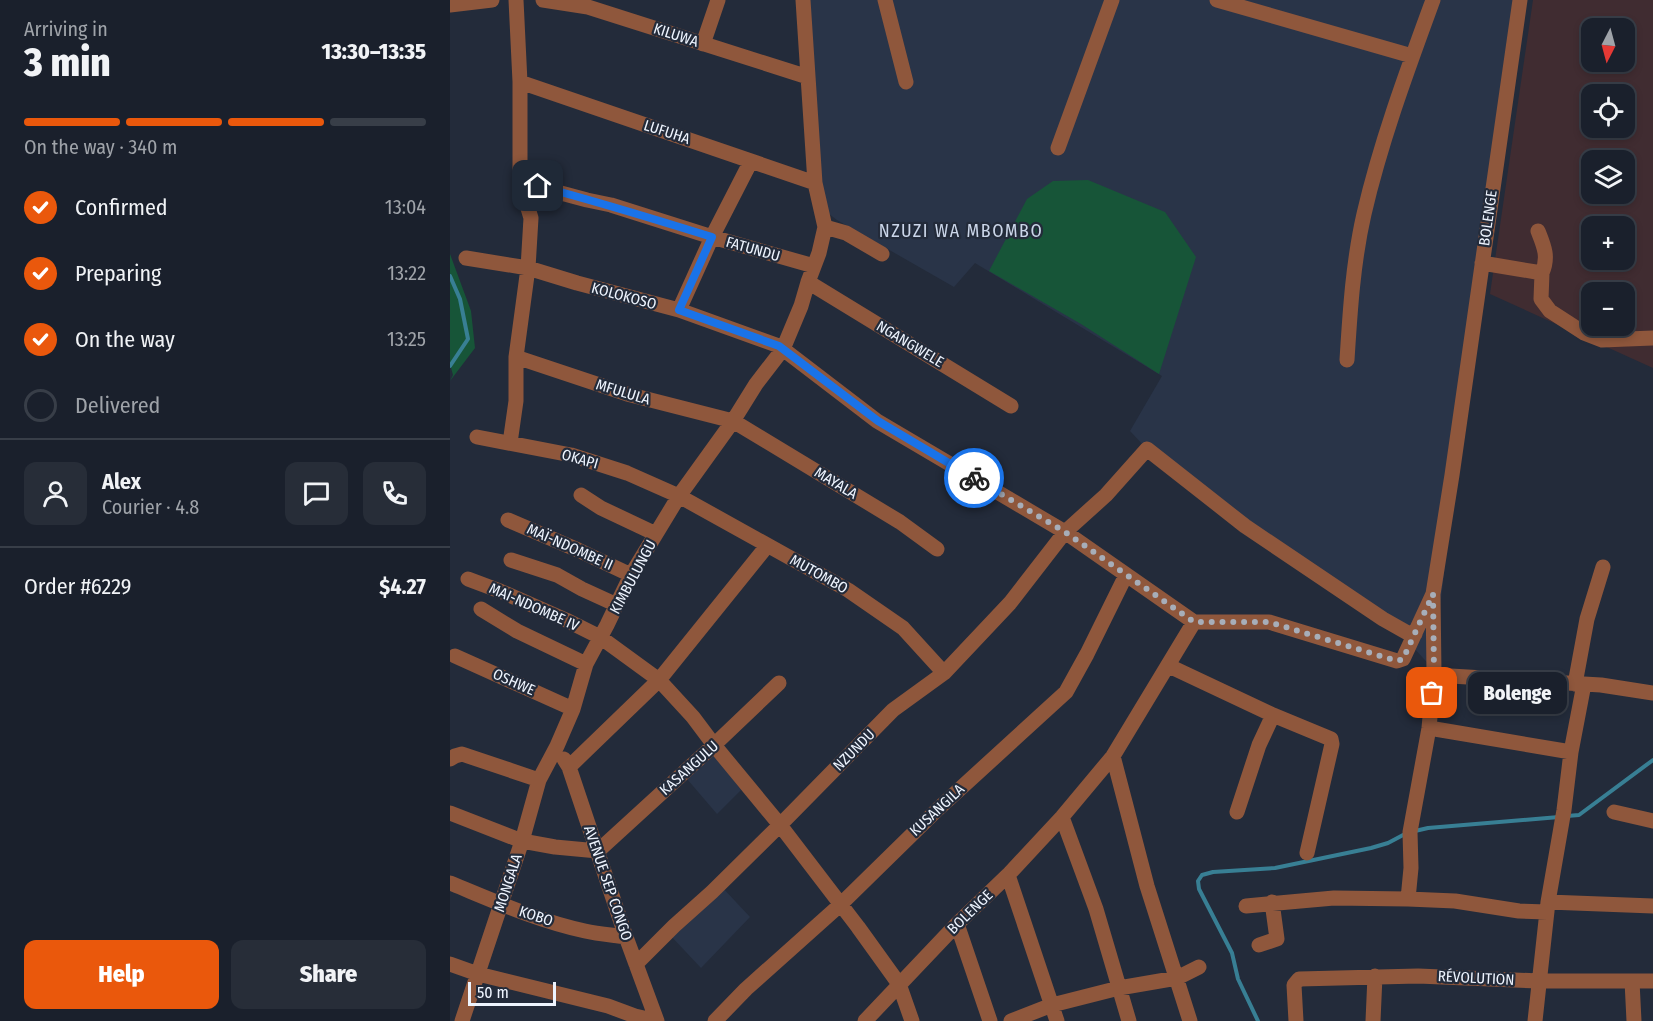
<!DOCTYPE html>
<meta charset="utf-8">
<style>
:root{--surface:#1a202c;--page:#272d38;--text:#f1f3f6;--muted:#9fa3a9;--line:#383e48;--accent:#ea580c}
body{margin:0;font-family:"Fira Sans Condensed",sans-serif;background:var(--page);color:var(--text);height:100vh;display:flex;flex-direction:column;font-size:22px;white-space:nowrap}
*{box-sizing:border-box;margin:0}
p{font-size:20px;color:var(--muted)}
.icon{flex:none;width:33px;height:33px;fill:none;stroke:currentColor;stroke-width:2;stroke-linecap:round;stroke-linejoin:round}
.map{position:relative;flex:1;overflow:hidden}
.sheet{display:flex;flex-direction:column;background:var(--surface);width:450px}
.sheet>*{flex:none}
.needle{width:39px;rotate:186deg}
.tools{position:absolute;left:1131px;top:18px;display:grid;gap:12px}
.tools a{display:grid;place-items:center;width:54px;height:54px;border-radius:12px;background:var(--surface);box-shadow:0 3px 9px #0003,0 0 0 2px var(--line);font-size:30px}
.scale{position:absolute;left:18px;bottom:15px;width:88px;box-sizing:border-box;padding-left:6px;border:3px solid #eef4fe;border-top:0;font-size:16px;line-height:21px;white-space:nowrap;color:#eef4fe;-webkit-text-stroke:4px #232b3a;paint-order:stroke}
.pin{position:absolute;display:grid;place-items:center;width:51px;height:51px;color:#fff;margin:-26px;border-radius:12px;box-shadow:0 3px 9px #0006}
.courier{position:absolute;display:grid;place-items:center;width:60px;height:60px;margin:-30px;border:4px solid #1a73e8;border-radius:50%;background:#fff;color:#222;box-shadow:0 2px 8px #0007}
.bubble{position:absolute;height:42px;border-radius:12px;background:var(--surface);box-shadow:0 3px 9px #0003,0 0 0 2px var(--line);font-size:20px;font-weight:800;line-height:42px;text-align:center}
.head em{font-style:normal;font-weight:800}
.head div{display:flex;flex-direction:column-reverse}
.head{display:flex;align-items:center;justify-content:space-between;height:102px;padding:0 24px}
h1{font-size:39px;font-weight:800;line-height:45px}
.bar{display:grid;grid-template-columns:repeat(4,1fr);gap:9px 6px;align-content:center;height:72px;padding:0 24px}
.bar i{height:8px;border-radius:4px;background:var(--line)}
.bar .on{background:var(--accent)}
.bar p{grid-column:span 4}
.line{display:flex;align-items:center;gap:15px;padding:0 24px;border-top:2px solid var(--line)}
.line div{flex:1}
.round{display:grid;place-items:center;flex:none;width:63px;height:63px;border-radius:12px;background:var(--page)}
ol{padding:0 24px;list-style:none}
li{display:flex;align-items:center;gap:18px;height:66px}
li p{margin-inline-start:auto}
li .icon{padding:6px;border-radius:50%;background:var(--accent);color:#fff;stroke-width:4}
li:last-child{color:var(--muted)}
li i{width:33px;height:33px;border:3px solid var(--line);border-radius:50%}
.button{display:flex;gap:12px;margin-top:auto;padding:12px 24px}
.button a{flex:1;height:69px;border-radius:12px;background:var(--accent);color:#fff;font-size:24px;font-weight:800;line-height:69px;text-align:center}
.button a+a{background:var(--page);color:var(--text)}
main{display:flex;flex:1;min-height:0}
.map>svg:first-child{display:block}
</style>
<main>
<section class="sheet">
<div class="head"><div><h1>3 min</h1><p>Arriving in</p></div><em>13:30–13:35</em></div>
<div class="bar"><i class="on"></i><i class="on"></i><i class="on"></i><i></i><p>On the way · 340 m</p></div>
<ol>
<li><svg class="icon" aria-label="check" viewBox="0 0 24 24"><path d="M5 12l5 5 9-10"/></svg>Confirmed<p>13:04</p></li>
<li><svg class="icon" aria-label="check" viewBox="0 0 24 24"><path d="M5 12l5 5 9-10"/></svg>Preparing<p>13:22</p></li>
<li><svg class="icon" aria-label="check" viewBox="0 0 24 24"><path d="M5 12l5 5 9-10"/></svg>On the way<p>13:25</p></li>
<li><i></i>Delivered</li>
</ol>
<div class="line" style="height:108px"><a class="round"><svg class="icon" aria-label="person" viewBox="0 0 24 24"><circle cx="12" cy="8" r="4"/><path d="M4 21q1-7 8-7t8 7"/></svg></a><div><b>Alex</b><p>Courier · 4.8</p></div><a class="round"><svg class="icon" aria-label="chat" viewBox="0 0 24 24"><path d="M4 5h16v11H9l-5 4z"/></svg></a><a class="round"><svg class="icon" aria-label="phone" viewBox="0 0 24 24"><path d="M5 4h4l2 5-3 2q2 4 5 5l2-3 5 2v4C11 20 4 13 5 4z"/></svg></a></div>
<div class="line" style="height:78px"><div>Order #6229</div><b>$4.27</b></div>
<div class="button"><a>Help</a><a>Share</a></div>
</section>
<div class="map">
<svg width="1203" height="1021" viewBox="0 0 1203 1021">
<rect width="100%" height="100%" fill="#232b3a"/>
<path fill="#293448" d="M 350,0 L 1063,0 L 1036,208 L 983,669 L 954,637 L 695,447 L 680,431 L 712,376 L 525,263 L 504,287 L 387,220 L 371,208 Z
M 264,753 L 291,790 L 267,814 L 237,779 Z
M 271,886 L 300,917 L 251,968 L 219,934 Z"/>
<path fill="#402c31" fill-rule="evenodd" d="M 1083,0 L 1203,0 L 1203,368 L 1040,294 ZM 1142,28 L 1174,28 L 1174,62 L 1142,62 ZM 1142,94 L 1174,94 L 1174,128 L 1142,128 ZM 1142,160 L 1174,160 L 1174,194 L 1142,194 ZM 1142,226 L 1174,226 L 1174,260 L 1142,260 ZM 1142,292 L 1174,292 L 1174,326 L 1142,326 Z"/>
<path fill="#175538" d="M 638,180 L 715,212 L 746,257 L 709,374 L 631,324 L 539,271 L 577,199 L 603,181 Z
M 0,254 L 21,311 L 25,348 L 0,381 L 3,375 L 0,364 Z"/>
<g fill="none" stroke-linecap="round" stroke-linejoin="round">
<path stroke="#387f94" stroke-width="4" d="M 0,276 L 10,299 L 18,339 L 0,366
M 1117,816 L 1129,815 L 1203,760
M 965,831 L 978,828 L 1109,817
M 808,1021 L 788,979 L 782,953 L 749,889 L 748,881 L 752,875 L 763,872 L 825,868 L 921,848 L 938,843 L 955,834"/>
<path stroke="#8f573c" stroke-width="15" d="M 93,0 L 138,7 L 358,77
M 435,0 L 456,82
M 767,0 L 962,56
M 0,5 L 42,0
M 253,44 L 268,0
M 70,82 L 365,183
M 608,148 L 662,0
M 70,182 L 137,200 L 161,205 L 262,237 L 364,266
M 375,227 L 396,233 L 432,254
M 16,258 L 78,268 L 127,283 L 229,310 L 329,346 L 427,421 L 615,532 L 744,622 L 819,622 L 947,661 L 953,659 L 983,594
M 1032,263 L 1092,273 C 1099,257 1094,246 1088,231
M 1092,273 L 1091,299 L 1100,311 L 1134,333 L 1152,340 L 1203,338
M 358,282 L 561,406
M 229,310 L 262,237 L 301,161
M 66,357 L 177,394 L 283,421 L 450,522 L 487,549
M 897,360 C 900,312 903,262 914,214 C 931,141 957,71 983,0
M 27,437 L 121,455 L 177,473 L 229,496 L 398,590 L 453,628 L 494,673
M 60,443 L 66,401 L 66,357 L 78,268 L 81,218 L 70,182 L 70,82 L 66,0
M 131,495 L 151,508 L 206,534
M 58,520 L 128,550 L 181,575
M 61,560 L 107,575 L 132,589 L 167,605
M 18,579 L 50,591 L 116,620 L 150,637 L 209,680 L 243,717 L 264,745 L 330,825 L 408,927 L 449,984 L 462,1021
M 31,609 L 67,631 L 136,664
M 5,656 L 123,709
M 719,666 L 823,715 L 881,739 L 882,744 L 857,853
M 984,675 L 1151,685 L 1203,693
M 1125,684 L 1137,619 L 1153,567
M 979,728 L 1121,752
M 663,756 L 697,886 L 740,1021
M 0,759 L 5,756 L 12,754 L 89,780
M 114,759 L 119,767 L 176,937 L 207,1021
M 119,767 L 209,680 L 317,546
M 787,812 L 809,745 L 823,715
M 1164,812 L 1203,821
M 0,813 L 72,841 L 105,847 L 148,851 L 264,745 L 329,683
M 612,817 L 646,909 L 679,1021
M 558,875 L 607,1021
M 0,883 C 44,901 88,921 135,931 C 148,934 162,935 176,937
M 958,899 L 961,868 L 960,832 L 979,728 L 984,673 L 983,594 L 1002,475 L 1070,0
M 1098,902 L 1203,906
M 796,906 L 884,898 L 958,899 L 1005,901 L 1069,911 L 1097,912
M 507,924 L 540,1021
M 809,945 L 827,939 L 822,902
M 0,964 L 28,974 L 158,1006 L 185,1016 L 207,1021
M 186,964 L 224,926 L 262,892 L 330,825 L 443,710 L 494,673 L 560,603 L 615,532 L 656,495 L 697,449 L 795,526 L 933,619 L 956,632 L 965,634
M 1182,981 L 1184,1021
M 12,1021 L 72,841 L 89,780 L 107,746 L 123,709 L 136,664 L 157,625 L 181,575 L 229,496 L 283,421 L 306,384 L 333,349 L 351,306 L 358,282 L 369,253 L 375,227 L 365,183 L 353,0
M 265,1021 L 296,989 L 390,905 L 488,809 L 616,692 L 637,654 L 676,575
M 415,1021 L 507,924 L 558,875 L 612,817 L 663,756 L 744,622
M 561,1021 L 602,1005 L 669,988 L 727,978 L 749,967
M 846,1021 L 844,985 L 849,979 L 968,976 L 1089,981 L 1203,981
M 923,1021 L 925,976
M 1085,1021 L 1098,902 L 1114,810 L 1121,752 L 1134,684"/>
</g>
<g fill="none" stroke-linecap="round" stroke-linejoin="round">
<path stroke="#a7aeb9" stroke-width="6" stroke-dasharray="0 10.8" d="M 524,478 L 615,532 L 744,622 L 819,622 L 947,661 L 953,659 L 983,594 L 984,673 L 982,693"/>
<path stroke="#1a73e8" stroke-width="8" d="M 88,186 C 146,201 204,219 262,237 L 229,310 L 329,346 L 428,421 L 524,478"/>
</g>
<g text-anchor="middle" dominant-baseline="central" stroke-width="4.5" stroke-linejoin="round" paint-order="stroke">
<g font-size="15" fill="#eef4fe" stroke="#232b3a">
<text transform="translate(226 35) rotate(18)">KILUWA</text>
<text transform="translate(217 132) rotate(18)">LUFUHA</text>
<text transform="translate(1038 218) rotate(-82)">BOLENGE</text>
<text transform="translate(303 249) rotate(16)">FATUNDU</text>
<text transform="translate(174 296) rotate(15)">KOLOKOSO</text>
<text transform="translate(460 344) rotate(31)">NGANGWELE</text>
<text transform="translate(173 392) rotate(17)">MFULULA</text>
<text transform="translate(130 459) rotate(16)">OKAPI</text>
<text transform="translate(386 483) rotate(31)">MAYALA</text>
<text transform="translate(120 547) rotate(24)">MAÏ-NDOMBE II</text>
<text transform="translate(369 574) rotate(29)">MUTOMBO</text>
<text transform="translate(183 577) rotate(-62)">KIMBULUNGU</text>
<text transform="translate(84 607) rotate(24)">MAI-NDOMBE IV</text>
<text transform="translate(64 682) rotate(24)">OSHWE</text>
<text transform="translate(404 750) rotate(-45)">NZUNDU</text>
<text transform="translate(239 768) rotate(-42)">KASANGULU</text>
<text transform="translate(487 810) rotate(-43)">KUSANGILA</text>
<text transform="translate(58 883) rotate(-72)">MONGALA</text>
<text transform="translate(158 883) rotate(71)">AVENUE SEP CONGO</text>
<text transform="translate(520 912) rotate(-44)">BOLENGE</text>
<text transform="translate(86 916) rotate(18)">KOBO</text>
<text transform="translate(1026 978) rotate(3)">RÉVOLUTION</text>
</g>
<g font-size="18" letter-spacing="1.5" fill="#cbd6e9" stroke="#232b3a">
<text x="511" y="231">NZUZI WA MBOMBO</text>
</g>
</g>
</svg>
<div class="tools">
<a><svg class="needle" viewBox="-14 -14 28 28"><path d="M0-13l5 13h-10z" fill="#e53935"/><path d="M0 13l5-13h-10z" fill="#9fa3a9"/></svg></a>
<a><svg class="icon" aria-label="locate" viewBox="0 0 24 24"><circle cx="12" cy="12" r="6"/><path d="M12 2v4M12 18v4M2 12h4M18 12h4"/></svg></a>
<a><svg class="icon" aria-label="layers" viewBox="0 0 24 24"><path d="M12 4l9 5-9 5-9-5zM3 14l9 5 9-5"/></svg></a>
<a>+</a>
<a>−</a>
</div>
<div class="scale">50 m</div>
<div class="pin" style="left:982px;top:693px;background:#ea580c"><svg class="icon" aria-label="bag" viewBox="0 0 24 24"><path d="M5 8h14l-1 12H6zM9 8a3 3 0 0 1 6 0"/></svg></div>
<div class="pin" style="left:88px;top:186px;background:#1f2937"><svg class="icon" aria-label="home" viewBox="0 0 24 24"><path d="M3 11l9-7 9 7M6 9v11h12V9"/></svg></div>
<div class="courier" style="left:524px;top:478px"><svg class="icon" aria-label="bike" viewBox="0 0 24 24"><circle cx="6" cy="16" r="4"/><circle cx="18" cy="16" r="4"/><path d="M6 16l4-8h5l3 8M10 8l3 8H6M13 5h3"/></svg></div>
<div class="bubble" style="left:1018px;top:672px;width:99px">Bolenge</div>
</div>
</main>
